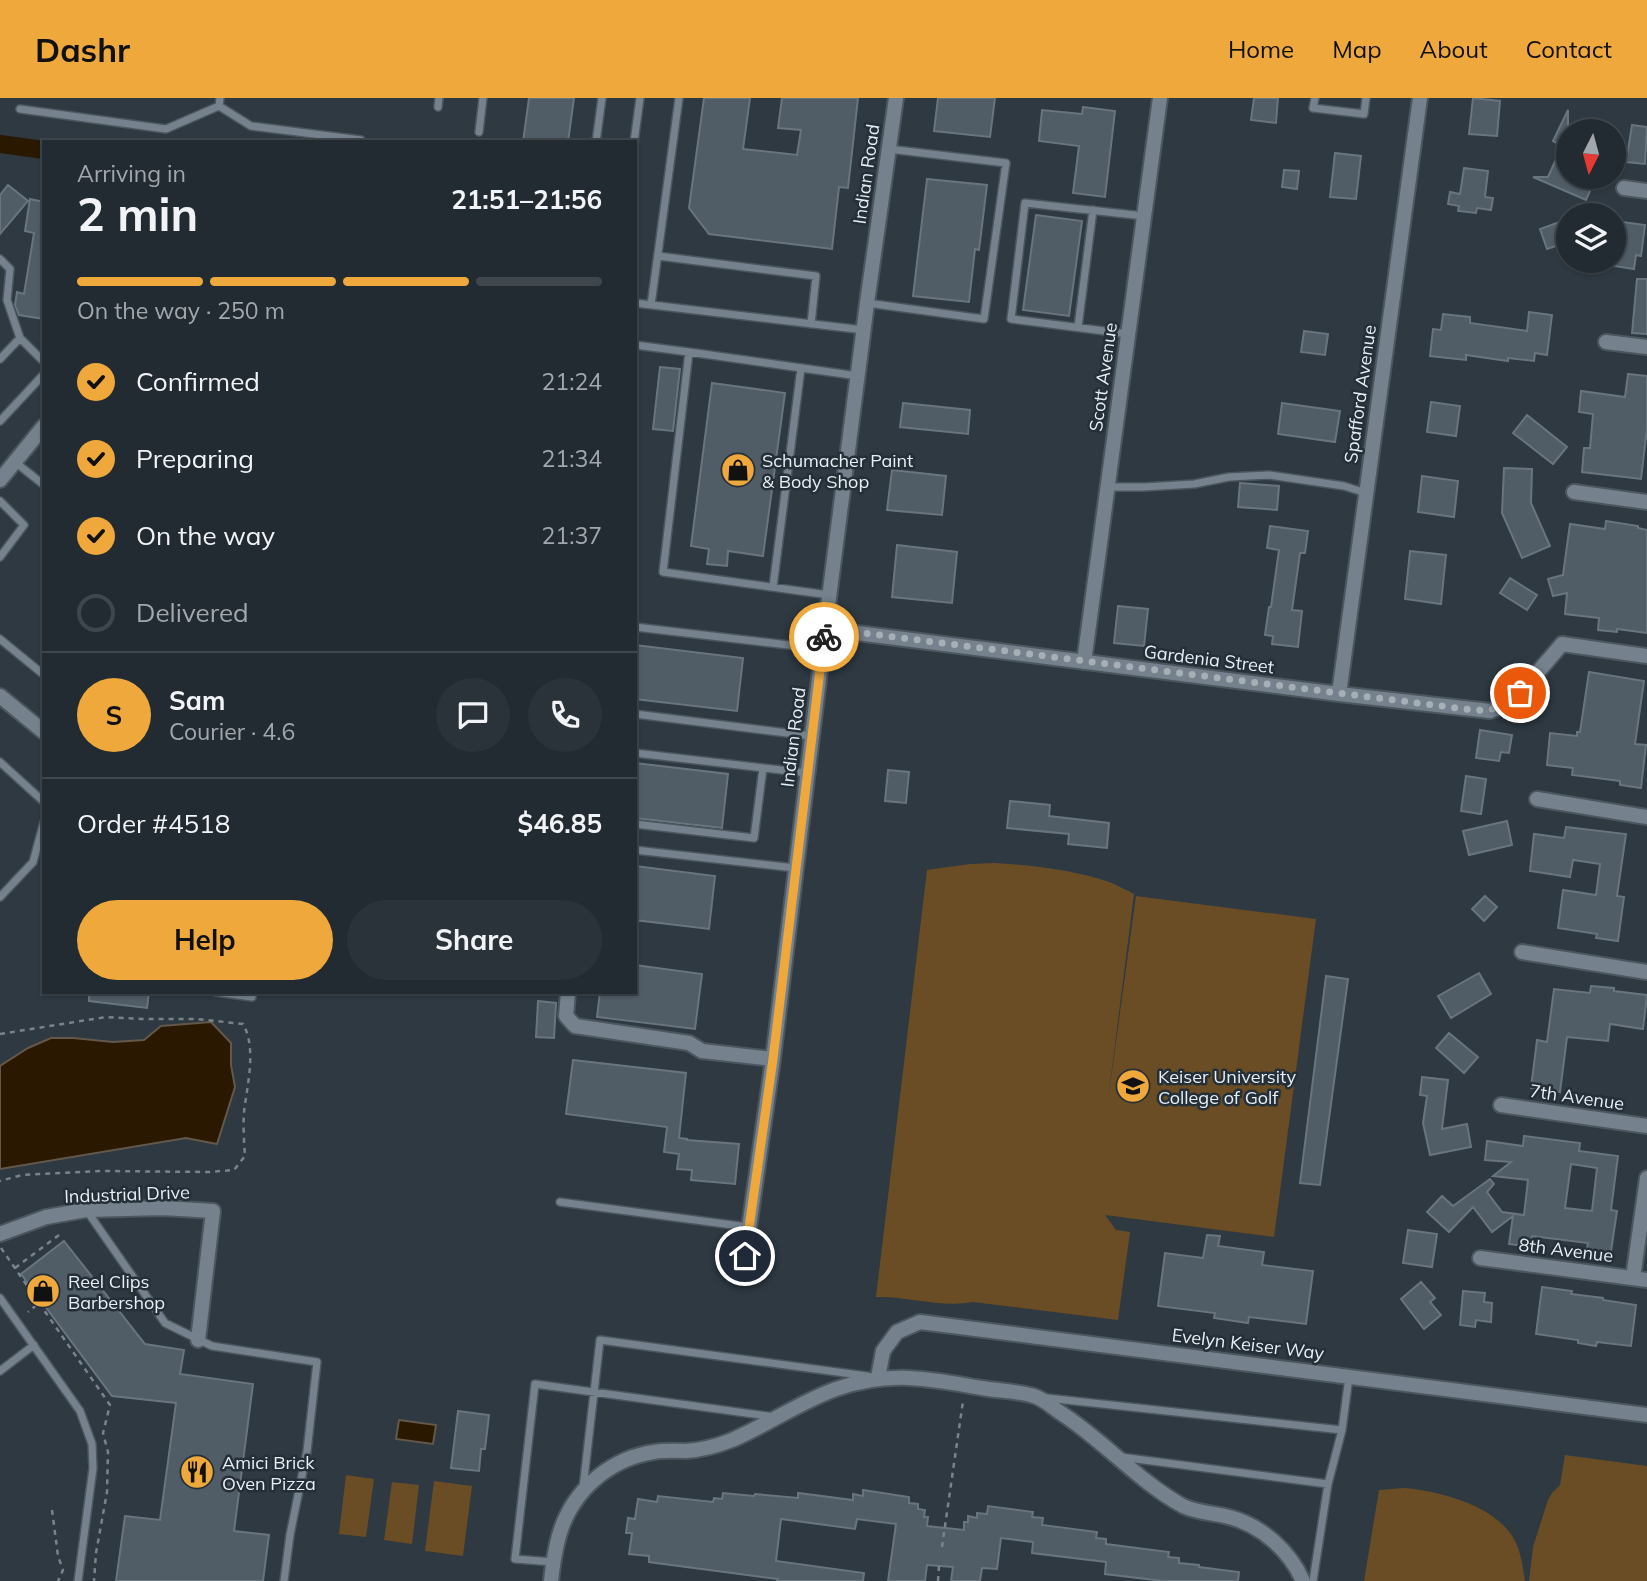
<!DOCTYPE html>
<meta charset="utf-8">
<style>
:root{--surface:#222b32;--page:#2a333a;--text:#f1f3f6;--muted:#a2a7ac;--line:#3f474d;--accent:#eea83c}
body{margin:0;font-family:Mulish,sans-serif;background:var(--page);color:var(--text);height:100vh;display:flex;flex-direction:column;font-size:26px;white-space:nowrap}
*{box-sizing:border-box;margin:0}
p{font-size:23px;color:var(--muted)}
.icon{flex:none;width:38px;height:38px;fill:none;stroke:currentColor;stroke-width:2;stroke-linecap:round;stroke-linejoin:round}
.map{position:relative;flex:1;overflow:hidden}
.drawer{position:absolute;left:42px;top:42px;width:595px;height:854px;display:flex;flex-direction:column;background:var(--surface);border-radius:0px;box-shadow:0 2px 5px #0004,0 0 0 2px var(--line)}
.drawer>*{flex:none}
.needle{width:46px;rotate:186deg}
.tools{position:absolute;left:1556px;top:21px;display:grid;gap:14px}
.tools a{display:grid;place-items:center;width:70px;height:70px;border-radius:50%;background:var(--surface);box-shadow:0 2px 5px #0004,0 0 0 2px var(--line);font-size:35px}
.pin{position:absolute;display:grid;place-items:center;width:60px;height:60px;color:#fff;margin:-30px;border:4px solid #fff;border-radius:50%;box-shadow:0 2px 7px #0007}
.courier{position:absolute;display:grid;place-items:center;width:70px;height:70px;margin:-35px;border:5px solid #eea83c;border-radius:50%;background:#fff;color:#222;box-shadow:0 2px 9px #0007}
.summary em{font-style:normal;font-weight:700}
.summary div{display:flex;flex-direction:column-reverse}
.summary{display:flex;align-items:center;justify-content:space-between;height:119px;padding:0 35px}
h1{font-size:46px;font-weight:700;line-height:52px}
.bar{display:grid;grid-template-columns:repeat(4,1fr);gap:10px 7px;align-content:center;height:84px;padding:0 35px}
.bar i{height:9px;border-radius:5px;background:var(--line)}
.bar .on{background:var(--accent)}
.bar p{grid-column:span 4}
.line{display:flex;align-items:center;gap:18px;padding:0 35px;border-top:2px solid var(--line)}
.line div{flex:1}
.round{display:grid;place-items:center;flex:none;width:74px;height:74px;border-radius:37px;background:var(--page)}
ol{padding:0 35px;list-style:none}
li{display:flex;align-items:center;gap:21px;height:77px}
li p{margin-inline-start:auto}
li .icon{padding:7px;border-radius:50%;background:var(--accent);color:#111;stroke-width:4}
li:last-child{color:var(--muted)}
li i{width:38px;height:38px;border:4px solid var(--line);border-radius:50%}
.button{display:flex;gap:14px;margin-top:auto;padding:14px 35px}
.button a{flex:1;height:80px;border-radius:42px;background:var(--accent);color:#111;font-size:28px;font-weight:700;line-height:80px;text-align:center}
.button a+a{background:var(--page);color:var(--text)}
header{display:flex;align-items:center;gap:42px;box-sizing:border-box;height:98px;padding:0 35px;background:var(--accent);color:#111}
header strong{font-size:33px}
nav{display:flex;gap:38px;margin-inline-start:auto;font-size:24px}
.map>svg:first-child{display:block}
</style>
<header>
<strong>Dashr</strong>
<nav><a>Home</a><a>Map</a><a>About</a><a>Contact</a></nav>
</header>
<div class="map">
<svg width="1647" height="1483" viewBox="0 0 1647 1483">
<rect width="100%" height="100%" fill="#2e3942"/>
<path fill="#6a4d24" d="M 995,765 C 1031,767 1075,772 1109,784 C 1117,787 1126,792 1134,796 L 1108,1002 L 1136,798 L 1316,821 L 1274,1139 L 1105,1117 L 1116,1132 L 1130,1134 L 1118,1222 L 973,1204 C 941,1210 908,1198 876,1199 L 927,772 L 970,766 Z
M 1565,1357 L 1647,1368 L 1647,1483 L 1529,1483 L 1533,1449 L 1548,1402 L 1552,1395 L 1560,1387 Z
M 346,1377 L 374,1381 L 366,1439 L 339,1436 Z
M 434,1383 L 472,1388 L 463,1458 L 425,1453 Z
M 392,1384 L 419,1387 L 412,1446 L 384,1442 Z
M 1404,1390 C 1439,1393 1495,1407 1514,1441 C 1521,1453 1523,1470 1525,1483 L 1364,1483 L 1379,1392 Z"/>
<path fill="#2a1800" stroke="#635849" stroke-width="2" d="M 211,924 L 231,945 L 231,967 L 235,989 L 217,1046 L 186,1040 L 0,1071 L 0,968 L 28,950 L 51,940 L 73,940 L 113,944 L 144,942 L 161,928 Z
M 399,1322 L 436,1327 L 433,1346 L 396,1341 Z"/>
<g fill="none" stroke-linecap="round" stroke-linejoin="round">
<path stroke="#2a1800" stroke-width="18" d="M 0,46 L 44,52"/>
</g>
<path fill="#505c66" stroke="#68757f" stroke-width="2" fill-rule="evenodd" d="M 529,0 L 574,0 L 568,44 L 523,44 Z
M 704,0 L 750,0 L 743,51 L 797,57 L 801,32 L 778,30 L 782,0 L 858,0 L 848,90 L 839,89 L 832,151 L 709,136 L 689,110 Z
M 938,0 L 995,0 L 990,39 L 934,33 Z
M 1254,0 L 1278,0 L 1276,25 L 1251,22 Z
M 1473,0 L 1500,3 L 1497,38 L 1469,36 Z
M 1083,9 L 1115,13 L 1105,99 L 1073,95 L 1079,48 L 1039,43 L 1042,12 L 1082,16 Z
M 1568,12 L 1568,79 L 1596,79 L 1586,102 L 1533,79 L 1548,79 L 1562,48 L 1553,43 Z
M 1632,27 L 1647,29 L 1645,66 L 1626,64 Z
M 1335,55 L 1361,58 L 1356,101 L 1330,99 Z
M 1464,70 L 1488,73 L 1485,99 L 1493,100 L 1491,112 L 1477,110 L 1476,115 L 1458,113 L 1459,108 L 1448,106 L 1450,94 L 1460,96 Z
M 1284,72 L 1299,73 L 1297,91 L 1282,89 Z
M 927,81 L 987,87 L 979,152 L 975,151 L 969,204 L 913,198 Z
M 8,87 L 28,103 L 0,136 L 0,97 Z
M 30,101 L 44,104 L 44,221 L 19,217 L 15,207 L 17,194 L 24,196 L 34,135 L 25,133 Z
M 1036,117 L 1082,123 L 1069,218 L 1023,212 Z
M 1568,121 L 1568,144 L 1547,151 L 1540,131 Z
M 1615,123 L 1645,127 L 1641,158 L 1636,157 L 1634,171 L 1614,168 Z
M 1637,181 L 1647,181 L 1647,236 L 1632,235 Z
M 1529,214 L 1552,217 L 1547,257 L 1535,255 L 1534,263 L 1508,260 L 1508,263 L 1466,257 L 1466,262 L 1430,258 L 1433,231 L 1441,232 L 1443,216 L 1470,219 L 1470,225 L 1527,233 Z
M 1304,233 L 1328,236 L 1325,257 L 1301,254 Z
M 660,269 L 680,271 L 673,333 L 653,331 Z
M 1628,276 L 1647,278 L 1647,330 L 1641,381 L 1582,374 L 1584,350 L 1590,350 L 1593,316 L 1579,314 L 1581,293 L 1625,299 Z
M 712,285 L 785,295 L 763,458 L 728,453 L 727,468 L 707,466 L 709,451 L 691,448 Z
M 1431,304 L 1460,308 L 1456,338 L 1427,334 Z
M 903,305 L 970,312 L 968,336 L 900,329 Z
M 1282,305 L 1340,313 L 1335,344 L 1278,336 Z
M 1527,317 L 1567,349 L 1553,366 L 1513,335 Z
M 1504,370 L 1532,371 L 1531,405 L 1550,448 L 1522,460 L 1502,415 Z
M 892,372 L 946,378 L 942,417 L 887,412 Z
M 1422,378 L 1458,383 L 1454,419 L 1418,414 Z
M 1240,385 L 1279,388 L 1277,412 L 1238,409 Z
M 1606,423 L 1638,428 L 1638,430 L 1647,432 L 1647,535 L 1617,531 L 1617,534 L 1598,532 L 1599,520 L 1565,516 L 1567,495 L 1553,498 L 1548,481 L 1563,477 L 1570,426 L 1605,431 Z
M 1270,428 L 1308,433 L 1305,455 L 1300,455 L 1292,512 L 1302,513 L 1298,549 L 1272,546 L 1273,538 L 1265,537 L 1269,509 L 1271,509 L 1279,452 L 1267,450 Z
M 897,447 L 957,454 L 952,505 L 892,499 Z
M 1410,453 L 1446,457 L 1441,506 L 1405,501 Z
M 1510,480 L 1537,497 L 1527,512 L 1500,495 Z
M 1118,508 L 1148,511 L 1144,548 L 1114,545 Z
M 635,547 L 743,560 L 737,613 L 635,601 Z
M 1589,574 L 1644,583 L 1635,646 L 1646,647 L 1641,690 L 1620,687 L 1620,683 L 1572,677 L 1573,670 L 1547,667 L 1550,635 L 1577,638 L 1577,634 L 1580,634 Z
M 1480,632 L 1512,637 L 1509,655 L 1501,654 L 1499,663 L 1476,660 Z
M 635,665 L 728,676 L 722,730 L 635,720 Z
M 888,672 L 909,674 L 906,705 L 885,703 Z
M 1466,678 L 1486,681 L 1481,716 L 1461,713 Z
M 1010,703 L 1050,707 L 1049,718 L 1109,725 L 1107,750 L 1068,746 L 1069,736 L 1007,730 Z
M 1507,723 L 1512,747 L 1469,757 L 1463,733 Z
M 1566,729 L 1626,736 L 1617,798 L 1624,799 L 1618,843 L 1596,840 L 1597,836 L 1558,830 L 1563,792 L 1596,797 L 1600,766 L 1573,762 L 1570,779 L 1530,773 L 1534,736 L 1564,740 Z
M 635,768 L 715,778 L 709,831 L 635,822 Z
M 1485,798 L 1497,809 L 1484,823 L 1472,811 Z
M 635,867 L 702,876 L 695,931 L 597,919 L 600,894 L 635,894 Z
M 1479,875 L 1491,896 L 1451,920 L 1438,898 Z
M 1326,878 L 1348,881 L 1320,1087 L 1300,1085 Z
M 1591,888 L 1614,890 L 1614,893 L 1647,897 L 1643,931 L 1610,926 L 1608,943 L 1567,939 L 1560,994 L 1531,990 L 1537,942 L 1547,944 L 1554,891 L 1590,895 Z
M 89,894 L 149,894 L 147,910 L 89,903 Z
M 538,903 L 556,905 L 554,940 L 536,939 Z
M 1449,935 L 1478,959 L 1464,975 L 1436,950 Z
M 573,962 L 686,975 L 679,1040 L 687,1041 L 687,1042 L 739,1046 L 735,1086 L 691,1082 L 692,1072 L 677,1071 L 679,1056 L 664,1054 L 667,1029 L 566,1016 Z
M 1422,979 L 1448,982 L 1442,1031 L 1467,1026 L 1471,1049 L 1430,1057 L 1423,1025 L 1427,998 L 1420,997 Z
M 1524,1038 L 1580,1045 L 1579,1053 L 1618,1058 L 1611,1112 L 1617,1113 L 1610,1160 L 1586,1157 L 1588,1145 L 1532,1138 L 1531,1149 L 1509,1146 L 1513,1118 L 1492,1134 L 1473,1109 L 1449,1134 L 1427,1114 L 1442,1098 L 1453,1108 L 1490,1081 L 1494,1086 L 1487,1094 L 1502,1114 L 1524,1117 L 1528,1082 L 1493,1078 L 1511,1064 L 1485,1062 L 1487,1043 L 1523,1048 ZM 1571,1066 L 1597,1070 L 1592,1113 L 1565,1110 Z
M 1408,1132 L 1437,1136 L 1432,1169 L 1403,1165 Z
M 1207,1137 L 1220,1138 L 1218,1148 L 1264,1154 L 1262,1167 L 1313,1173 L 1306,1226 L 1249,1219 L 1248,1225 L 1214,1220 L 1215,1215 L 1158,1208 L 1165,1155 L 1203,1160 Z
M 64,1143 L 145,1246 L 184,1252 L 180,1276 L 253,1286 L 234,1433 L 269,1437 L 263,1483 L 116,1483 L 125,1418 L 160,1422 L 176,1305 L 112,1298 L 21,1176 Z
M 1421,1184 L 1435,1200 L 1430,1204 L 1441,1217 L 1424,1231 L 1401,1201 Z
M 1542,1189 L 1572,1193 L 1571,1196 L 1603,1200 L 1603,1202 L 1636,1207 L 1631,1248 L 1597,1244 L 1596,1248 L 1578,1245 L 1578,1242 L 1536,1236 Z
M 1463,1193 L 1485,1195 L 1484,1204 L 1492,1205 L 1491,1224 L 1476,1222 L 1475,1229 L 1460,1227 Z
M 458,1313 L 489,1317 L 485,1351 L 481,1351 L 479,1373 L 451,1370 Z
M 863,1392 L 909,1399 L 909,1405 L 918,1406 L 918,1411 L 925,1412 L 924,1419 L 928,1419 L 927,1428 L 964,1432 L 964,1424 L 968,1424 L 968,1418 L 977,1420 L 977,1415 L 987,1416 L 988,1408 L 1033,1414 L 1032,1419 L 1043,1420 L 1042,1427 L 1097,1434 L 1096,1440 L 1106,1441 L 1106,1446 L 1169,1454 L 1168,1459 L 1179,1460 L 1179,1465 L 1199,1467 L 1199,1469 L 1239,1474 L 1238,1483 L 1163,1483 L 1105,1476 L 1106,1464 L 1032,1455 L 1033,1444 L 1001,1440 L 997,1471 L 982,1470 L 980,1483 L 951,1483 L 953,1469 L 927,1467 L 925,1483 L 888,1483 L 896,1426 L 857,1421 L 855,1431 L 781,1421 L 776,1463 L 864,1475 L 863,1483 L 777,1483 L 778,1481 L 649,1464 L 649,1458 L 629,1456 L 632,1435 L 626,1435 L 628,1420 L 635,1421 L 638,1401 L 657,1404 L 658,1398 L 713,1404 L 714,1400 L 722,1401 L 723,1395 L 754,1398 L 755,1396 L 798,1400 L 798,1395 L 853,1402 L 853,1396 L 863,1398 Z"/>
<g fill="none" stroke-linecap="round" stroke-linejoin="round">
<g stroke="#4c565e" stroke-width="10">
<path id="service" d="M 220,0 L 219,8 L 251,28 L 361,42 L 362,44
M 1315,0 L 1313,10 L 1364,16 L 1366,0
M 438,9 L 439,0
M 20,11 L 166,31 L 219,8
M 479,34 L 483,0
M 596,44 L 602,0
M 634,44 L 640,0
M 658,158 L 816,178 L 811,226
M 0,161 L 10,171 L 7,202 L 20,240 L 44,264
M 635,205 L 864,232
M 867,205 L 984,221 L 1006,65 L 889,51
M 651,207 L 679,0
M 1078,229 L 1093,112
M 1128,236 L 1011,221 L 1025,105 L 1144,118
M 635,247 L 689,254
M 0,261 L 20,240
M 0,323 L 44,276
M 15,364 L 44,387
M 1108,389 L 1144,389 L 1194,386 L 1229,379 L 1269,377 L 1344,388 L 1366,395
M 0,403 L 24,427 L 0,459
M 773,489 L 801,270
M 829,497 L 663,474 L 689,254 L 858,278
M 635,529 L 797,548 L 823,544
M 0,541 L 44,577
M 635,616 L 811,638
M 635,655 L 807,675
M 0,664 L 44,704
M 635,726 L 754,740 L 763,670
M 635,752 L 795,770
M 0,799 L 33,764 L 44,724
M 215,894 L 252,899
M 560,1104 L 748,1129
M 87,1113 L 165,1225 L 212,1248 L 317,1264 L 307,1353 L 290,1437 L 284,1483
M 0,1200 L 80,1313 L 92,1346 L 93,1370 L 78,1483
M 0,1273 L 34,1247
M 1047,1300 L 1342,1332 L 1328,1386 L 1313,1483
M 1342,1332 L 1349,1279
M 1121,1359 L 1328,1386
M 583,1390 L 600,1242 L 867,1278
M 553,1464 L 515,1461 L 535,1286 L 775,1319"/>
</g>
<g stroke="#4c565e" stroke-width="18">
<path id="minor" d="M 1624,90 L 1647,93
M 1606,244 L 1647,249
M 0,382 L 44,328
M 1574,394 L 1647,404
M 825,531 L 1339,596 L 1490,613 L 1505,607 L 1520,595 L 1562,546 L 1647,558
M 1084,564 L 1160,0
M 1339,596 L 1420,0
M 0,598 L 44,634
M 1537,701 L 1647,719
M 1522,854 L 1647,874
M 568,894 L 566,918 L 575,928 L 689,945 L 702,953 L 773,961
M 1501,1007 L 1647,1028
M 0,1136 L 46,1119 L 86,1112 L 163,1110 L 213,1113 L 198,1242
M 745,1158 L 773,961 L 825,531 L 867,205 L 896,0
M 1480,1160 L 1647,1182
M 1633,1180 L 1647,1080
M 878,1280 L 883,1253 L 897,1234 L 920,1224 L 1647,1317
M 551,1483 C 553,1465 556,1443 563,1426 C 578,1388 613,1360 654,1354 C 665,1352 675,1353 686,1353 C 701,1352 717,1348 732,1342 C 767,1327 800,1304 836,1291 C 890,1272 928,1281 982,1290 C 999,1293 1018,1293 1034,1298 C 1044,1301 1053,1310 1061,1315 C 1104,1343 1138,1383 1183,1408 C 1198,1415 1214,1415 1229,1419 C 1261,1427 1290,1453 1303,1483"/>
</g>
<path stroke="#7a838b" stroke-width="2.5" stroke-dasharray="5 5" stroke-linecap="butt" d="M 0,936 L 106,919 L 142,921 L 197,921 L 243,926 C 257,950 247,988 244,1014 C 243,1028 244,1044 245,1058 L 234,1072 L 209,1074 L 102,1073 L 22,1077 L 0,1083
M 1,1150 L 39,1205 L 28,1214
M 15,1170 L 59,1137 L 61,1133
M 39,1205 L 110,1307 L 103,1335 L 108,1354 L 107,1394 L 96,1455 L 94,1483
M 52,1412 L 58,1458 L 63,1472 L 58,1483
M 942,1449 L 963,1303
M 938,1483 L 939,1468"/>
<use href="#service" stroke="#75828d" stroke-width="7"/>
<use href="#minor" stroke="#75828d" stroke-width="14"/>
</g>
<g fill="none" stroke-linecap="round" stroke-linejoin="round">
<path stroke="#a6afb6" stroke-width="7" stroke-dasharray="0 12.6" d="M 824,539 L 825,531 L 871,536 L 1473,612 C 1495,613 1503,609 1520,595"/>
<path stroke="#eea83c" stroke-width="9" d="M 745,1158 L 773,961 L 824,539"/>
</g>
<defs>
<g id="shop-disc" transform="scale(1.75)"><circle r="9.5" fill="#eea83c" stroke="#242f38"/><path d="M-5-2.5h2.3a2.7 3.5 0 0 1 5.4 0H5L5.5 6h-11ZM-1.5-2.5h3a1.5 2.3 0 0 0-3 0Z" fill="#111"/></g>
<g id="university-disc" transform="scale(1.75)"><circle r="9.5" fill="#eea83c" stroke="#242f38"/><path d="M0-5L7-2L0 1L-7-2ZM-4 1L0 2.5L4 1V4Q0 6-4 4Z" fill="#111"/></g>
<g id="restaurant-disc" transform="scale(1.75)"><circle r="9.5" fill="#eea83c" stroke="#242f38"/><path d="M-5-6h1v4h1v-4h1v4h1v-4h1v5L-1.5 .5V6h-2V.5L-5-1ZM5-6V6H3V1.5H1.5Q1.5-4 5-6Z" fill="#111"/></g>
</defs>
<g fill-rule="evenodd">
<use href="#shop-disc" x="738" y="372"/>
<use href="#university-disc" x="1133" y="988"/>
<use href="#shop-disc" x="43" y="1193"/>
<use href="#restaurant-disc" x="197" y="1374"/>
</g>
<g text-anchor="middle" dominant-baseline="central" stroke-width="5" stroke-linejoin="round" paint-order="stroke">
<g font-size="18" fill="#e7eef4" stroke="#242f38">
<text transform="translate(866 76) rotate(-82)">Indian Road</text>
<text transform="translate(1103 279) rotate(-82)">Scott Avenue</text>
<text transform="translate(1360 296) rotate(-82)">Spafford Avenue</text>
<text transform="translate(1209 561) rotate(7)">Gardenia Street</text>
<text transform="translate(793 639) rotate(-83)">Indian Road</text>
<text transform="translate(1577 999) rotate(8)">7th Avenue</text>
<text transform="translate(127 1096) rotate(-2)">Industrial Drive</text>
<text transform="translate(1566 1152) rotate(7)">8th Avenue</text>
<text transform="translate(1248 1246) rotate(7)">Evelyn Keiser Way</text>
</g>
<g font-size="18" fill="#e7eef4" stroke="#242f38" text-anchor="start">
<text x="762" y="362">Schumacher Paint<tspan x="762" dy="21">&amp; Body Shop</tspan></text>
<text x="1158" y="978">Keiser University<tspan x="1158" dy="21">College of Golf</tspan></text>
<text x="68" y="1183">Reel Clips<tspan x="68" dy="21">Barbershop</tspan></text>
<text x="222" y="1364">Amici Brick<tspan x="222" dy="21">Oven Pizza</tspan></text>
</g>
</g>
</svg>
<div class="tools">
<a><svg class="needle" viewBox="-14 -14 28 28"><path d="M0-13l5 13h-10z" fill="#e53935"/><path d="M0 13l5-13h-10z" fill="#a2a7ac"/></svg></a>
<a><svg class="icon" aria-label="layers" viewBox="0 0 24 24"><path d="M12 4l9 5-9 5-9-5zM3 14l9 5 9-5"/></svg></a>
</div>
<div class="pin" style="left:1520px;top:595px;background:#ea580c"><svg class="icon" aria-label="bag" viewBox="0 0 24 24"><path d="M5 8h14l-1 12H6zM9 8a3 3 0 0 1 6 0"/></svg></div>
<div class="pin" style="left:745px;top:1158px;background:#1f2937"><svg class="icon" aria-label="home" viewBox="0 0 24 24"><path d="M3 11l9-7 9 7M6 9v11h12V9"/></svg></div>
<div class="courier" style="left:824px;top:539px"><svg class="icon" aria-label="bike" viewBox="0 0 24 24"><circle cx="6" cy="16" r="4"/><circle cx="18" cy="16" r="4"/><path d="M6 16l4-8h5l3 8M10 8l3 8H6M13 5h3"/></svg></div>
<section class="drawer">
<div class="summary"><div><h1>2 min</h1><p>Arriving in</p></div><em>21:51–21:56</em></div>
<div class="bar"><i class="on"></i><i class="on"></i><i class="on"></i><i></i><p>On the way · 250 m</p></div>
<ol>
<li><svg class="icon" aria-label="check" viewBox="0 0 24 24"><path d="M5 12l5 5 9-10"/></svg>Confirmed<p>21:24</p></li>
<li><svg class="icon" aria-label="check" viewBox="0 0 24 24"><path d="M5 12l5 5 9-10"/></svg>Preparing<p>21:34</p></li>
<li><svg class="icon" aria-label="check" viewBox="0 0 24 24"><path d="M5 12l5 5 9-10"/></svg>On the way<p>21:37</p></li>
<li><i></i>Delivered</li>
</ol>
<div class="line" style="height:126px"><b class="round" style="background:var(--accent);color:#111">S</b><div><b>Sam</b><p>Courier · 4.6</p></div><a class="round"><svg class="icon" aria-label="chat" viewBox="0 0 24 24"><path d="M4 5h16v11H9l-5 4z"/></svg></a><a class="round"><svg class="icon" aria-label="phone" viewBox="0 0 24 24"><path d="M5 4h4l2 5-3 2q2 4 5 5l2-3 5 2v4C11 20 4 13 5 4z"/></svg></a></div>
<div class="line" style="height:91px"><div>Order #4518</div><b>$46.85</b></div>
<div class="button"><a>Help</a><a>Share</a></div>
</section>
</div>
